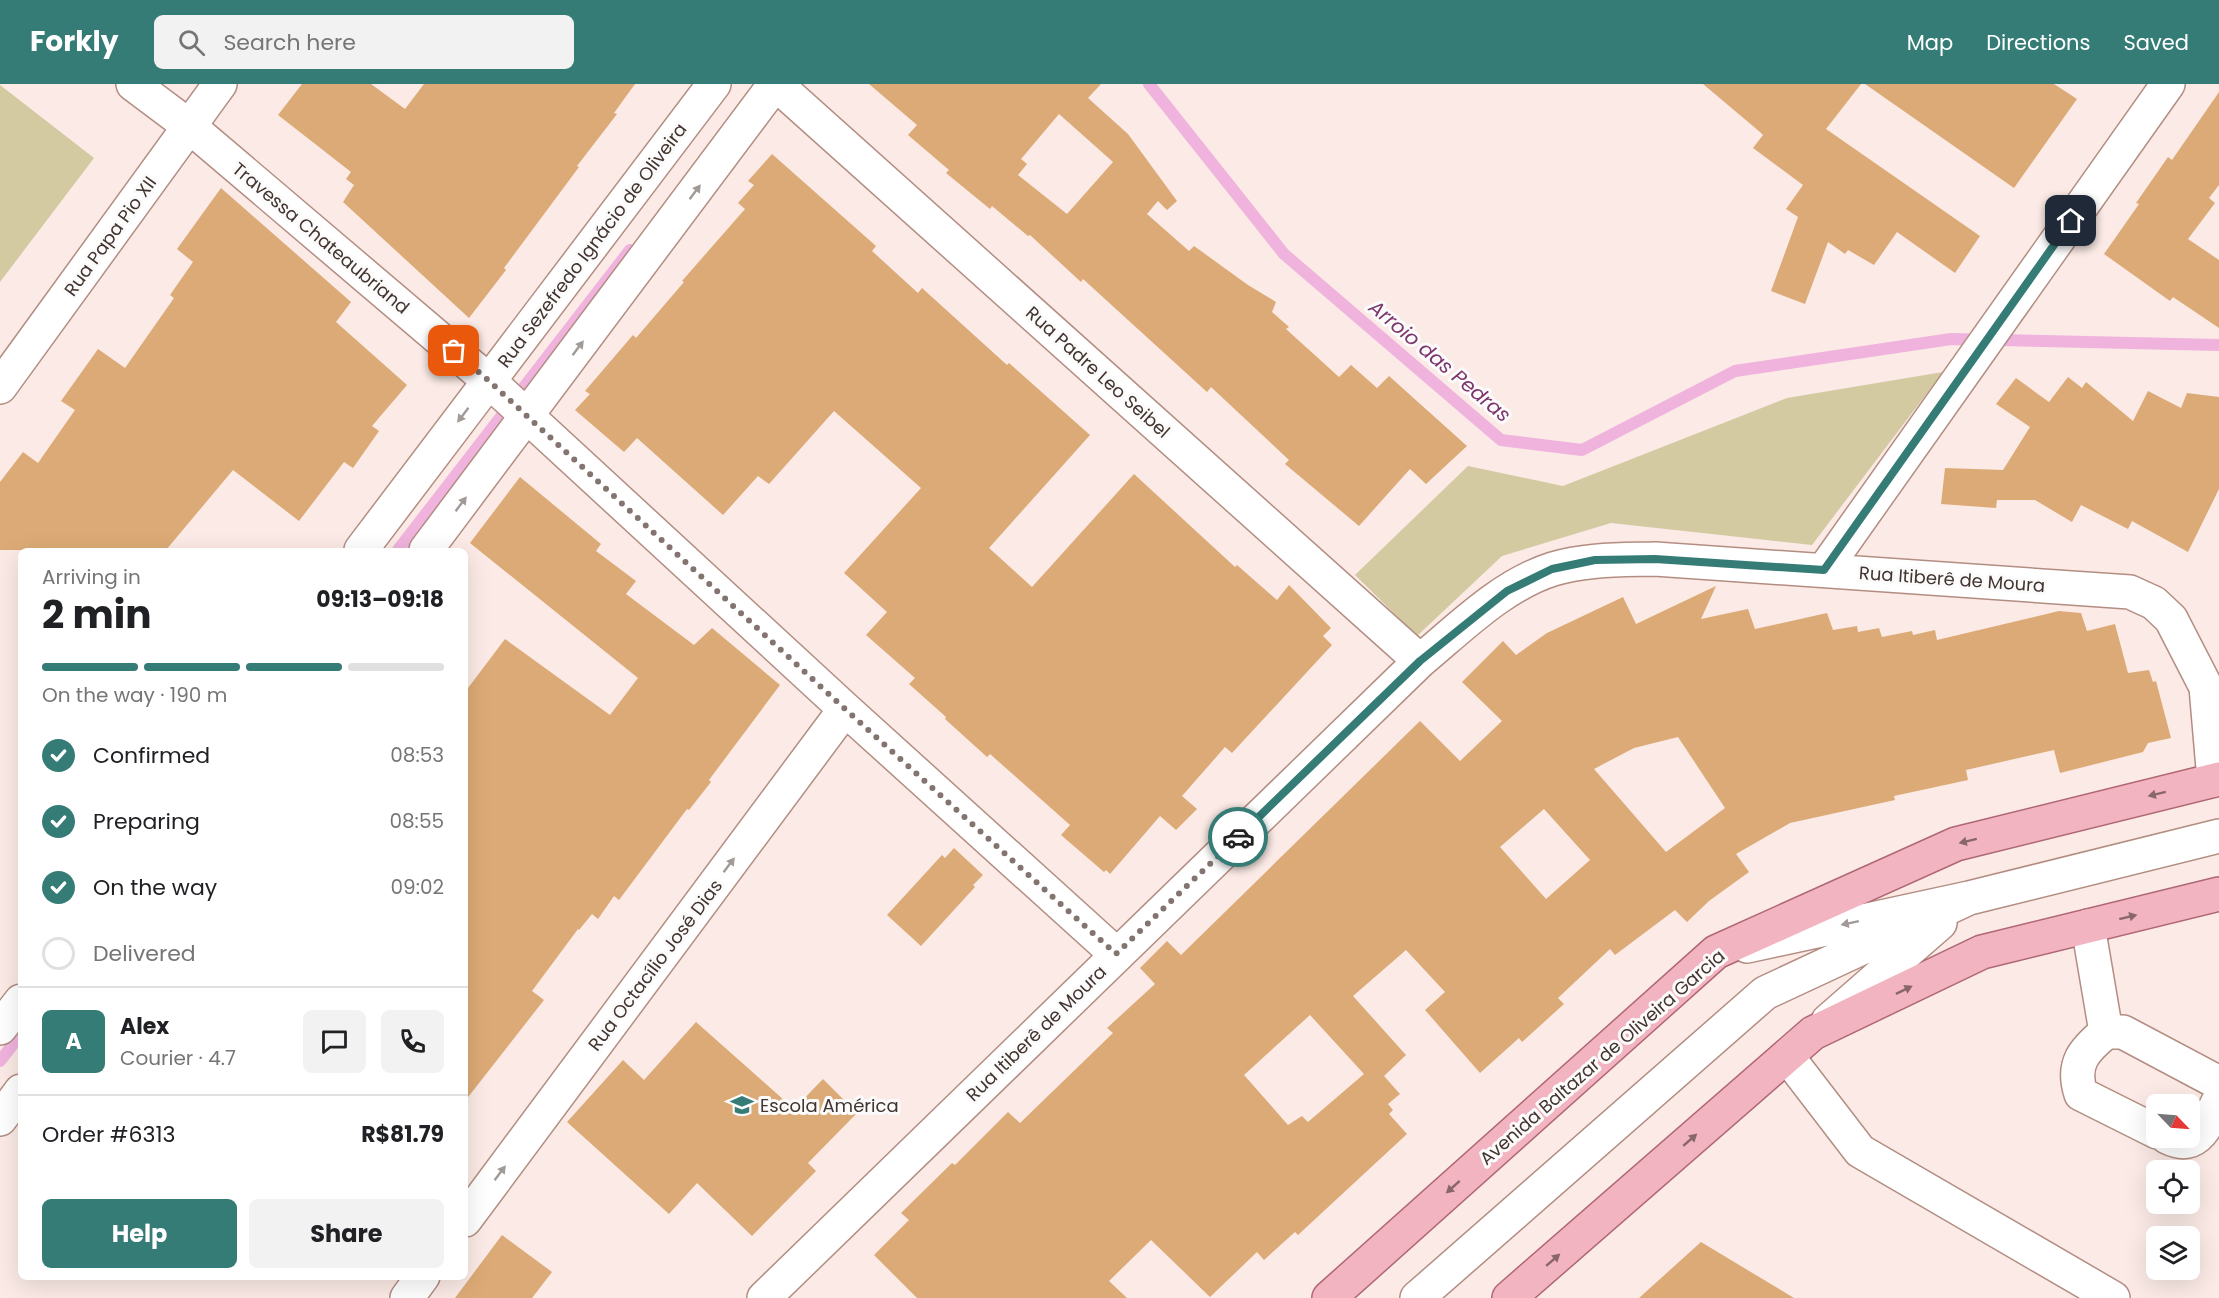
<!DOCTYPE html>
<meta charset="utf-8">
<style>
:root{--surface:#fff;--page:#f2f2f2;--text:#202124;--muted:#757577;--line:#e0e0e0;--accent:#357c76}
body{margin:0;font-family:Poppins,sans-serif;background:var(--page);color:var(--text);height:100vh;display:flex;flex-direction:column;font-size:22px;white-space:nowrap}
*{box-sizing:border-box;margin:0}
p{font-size:20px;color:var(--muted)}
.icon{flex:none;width:33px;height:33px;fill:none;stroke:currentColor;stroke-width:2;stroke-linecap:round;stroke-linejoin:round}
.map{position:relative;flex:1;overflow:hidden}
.drawer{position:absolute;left:18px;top:464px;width:450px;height:732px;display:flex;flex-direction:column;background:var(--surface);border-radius:9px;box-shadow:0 6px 24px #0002}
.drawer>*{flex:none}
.needle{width:39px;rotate:115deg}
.tools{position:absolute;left:2146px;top:1010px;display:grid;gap:12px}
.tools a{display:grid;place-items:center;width:54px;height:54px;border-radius:9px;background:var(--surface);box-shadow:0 6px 24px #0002;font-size:30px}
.pin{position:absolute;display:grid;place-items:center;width:51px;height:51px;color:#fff;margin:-26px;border-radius:12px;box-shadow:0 3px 9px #0006}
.courier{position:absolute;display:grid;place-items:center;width:60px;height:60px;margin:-30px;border:4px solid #357c76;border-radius:50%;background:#fff;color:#222;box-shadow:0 2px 8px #0007}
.summary em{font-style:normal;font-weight:700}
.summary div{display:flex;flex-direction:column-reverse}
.summary{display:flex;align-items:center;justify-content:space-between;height:102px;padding:0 24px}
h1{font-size:39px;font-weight:700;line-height:45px}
.bar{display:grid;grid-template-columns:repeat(4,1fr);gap:9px 6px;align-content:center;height:72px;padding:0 24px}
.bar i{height:8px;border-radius:4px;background:var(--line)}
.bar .current{background:var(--accent)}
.bar p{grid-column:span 4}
.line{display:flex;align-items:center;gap:15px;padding:0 24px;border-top:2px solid var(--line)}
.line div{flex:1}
.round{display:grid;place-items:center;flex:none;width:63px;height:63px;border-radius:9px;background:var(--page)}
ol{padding:0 24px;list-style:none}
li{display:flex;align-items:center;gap:18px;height:66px}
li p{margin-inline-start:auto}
li .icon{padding:6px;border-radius:50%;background:var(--accent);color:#fff;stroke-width:4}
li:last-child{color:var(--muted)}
li i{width:33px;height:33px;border:3px solid var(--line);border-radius:50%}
.primary-button{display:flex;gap:12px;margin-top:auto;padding:12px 24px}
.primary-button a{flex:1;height:69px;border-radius:9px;background:var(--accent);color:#fff;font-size:24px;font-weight:700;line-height:69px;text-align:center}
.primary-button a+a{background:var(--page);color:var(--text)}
header{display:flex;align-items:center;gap:36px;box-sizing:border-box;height:84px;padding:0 30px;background:var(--accent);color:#fff}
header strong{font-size:28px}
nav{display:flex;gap:33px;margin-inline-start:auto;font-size:21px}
.search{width:420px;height:54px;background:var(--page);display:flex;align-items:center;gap:15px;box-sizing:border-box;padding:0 21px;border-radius:9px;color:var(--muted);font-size:22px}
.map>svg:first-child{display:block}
</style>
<header>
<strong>Forkly</strong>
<div class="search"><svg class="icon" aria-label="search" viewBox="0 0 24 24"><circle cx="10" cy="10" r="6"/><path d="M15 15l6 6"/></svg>Search here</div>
<nav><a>Map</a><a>Directions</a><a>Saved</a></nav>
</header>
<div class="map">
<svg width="2219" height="1214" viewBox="0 0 2219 1214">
<rect width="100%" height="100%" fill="#fbeae5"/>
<path fill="#d3caa2" d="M 0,1 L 94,74 L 0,198 Z
M 1943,288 L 1812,461 L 1611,439 L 1502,472 L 1417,552 L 1355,491 L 1468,382 L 1563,402 L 1787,314 Z"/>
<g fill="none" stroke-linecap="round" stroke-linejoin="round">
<path stroke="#f0b3de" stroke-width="12" d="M 1149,0 L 1284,170 L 1501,356 L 1582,366 L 1735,287 L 1951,255 L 2219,261
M 398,466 L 630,166
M 0,977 L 21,950"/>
</g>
<path fill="#dcaa76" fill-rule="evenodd" d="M 302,0 L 371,0 L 405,25 L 424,0 L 635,0 L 614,29 L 617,30 L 577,82 L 579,83 L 504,184 L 506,186 L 469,234 L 343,118 L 354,101 L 346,95 L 351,88 L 278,31 Z
M 869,0 L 1101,0 L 1088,14 L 1128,50 L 1177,117 L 1167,126 L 1158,117 L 1147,130 L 1189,167 L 1194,162 L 1248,201 L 1276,218 L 1272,228 L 1289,243 L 1286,245 L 1339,293 L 1351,281 L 1377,304 L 1389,292 L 1467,362 L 1426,400 L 1410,385 L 1359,442 L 1285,380 L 1289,376 L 1211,303 L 1207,308 L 1083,195 L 1081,198 L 1030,151 L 1028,152 L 992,122 L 990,125 L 946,89 L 949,86 L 908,51 L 917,41 ZM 1059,30 L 1113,78 L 1067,130 L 1018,91 L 1027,80 L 1021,75 Z
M 1703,0 L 1861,0 L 1826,45 L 1980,152 L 1955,189 L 1897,148 L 1874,181 L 1848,166 L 1845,170 L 1828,158 L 1805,220 L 1771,207 L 1798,133 L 1786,125 L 1803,101 L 1753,64 L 1763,51 L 1760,48 Z
M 1865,0 L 2054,0 L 2077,15 L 2014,104 Z
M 2219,8 L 2219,101 L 2209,114 L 2215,119 L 2188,155 L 2219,176 L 2219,244 L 2173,213 L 2170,217 L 2104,170 L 2139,120 L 2136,119 L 2168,73 L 2172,76 Z
M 772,70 L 876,162 L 872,167 L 918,209 L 922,204 L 1007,281 L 1009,279 L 1090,351 L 989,464 L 1032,503 L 1134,390 L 1235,483 L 1237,481 L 1277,516 L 1289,501 L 1331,544 L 1323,552 L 1332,561 L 1232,669 L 1225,663 L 1182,712 L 1197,725 L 1176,746 L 1160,732 L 1110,790 L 1106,786 L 1104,788 L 1061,751 L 1070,741 L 990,670 L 987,673 L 945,635 L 946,633 L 909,600 L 915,594 L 866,551 L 887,528 L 844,489 L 921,404 L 834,327 L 769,400 L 758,392 L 723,431 L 637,354 L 624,368 L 575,326 L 590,310 L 585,307 L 633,251 L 636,254 L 684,198 L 682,197 L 745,125 L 738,119 L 754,101 L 748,97 Z
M 221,104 L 351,218 L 336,238 L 407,301 L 372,342 L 379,347 L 353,384 L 344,378 L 299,437 L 233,386 L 166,466 L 0,466 L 0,398 L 23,368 L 38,379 L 75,326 L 61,317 L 98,265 L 125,284 L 174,214 L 170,211 L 193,178 L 177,165 Z
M 2068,293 L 2082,304 L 2086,298 L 2133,337 L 2148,307 L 2181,324 L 2187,309 L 2219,313 L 2219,405 L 2188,468 L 2132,437 L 2128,445 L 2081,421 L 2072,438 L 2035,416 L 1997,416 L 1996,424 L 1941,420 L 1945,384 L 2003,386 L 2030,343 L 1996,320 L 2016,294 L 2049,318 Z
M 520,393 L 601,460 L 596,467 L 636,497 L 626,510 L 694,561 L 712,544 L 780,601 L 709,696 L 711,698 L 689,726 L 687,725 L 619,816 L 614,812 L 598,835 L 592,830 L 579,846 L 578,845 L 532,907 L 544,916 L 465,1017 L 465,608 L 505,555 L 610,631 L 638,594 L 470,459 Z
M 1716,502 L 1701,535 L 1748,525 L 1755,545 L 1827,529 L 1833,546 L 1857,542 L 1858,548 L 1879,544 L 1882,553 L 1912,547 L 1913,551 L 1935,546 L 1937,556 L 2059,527 L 2081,529 L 2087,547 L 2115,540 L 2128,589 L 2149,586 L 2153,598 L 2156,597 L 2171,654 L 2148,659 L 2143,668 L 2060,689 L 2054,666 L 1966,686 L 1968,696 L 1894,712 L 1895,716 L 1790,739 L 1736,770 L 1749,788 L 1709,817 L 1687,838 L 1675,826 L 1615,871 L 1610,865 L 1558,914 L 1564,920 L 1522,958 L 1519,954 L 1480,989 L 1425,926 L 1445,908 L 1406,866 L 1353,912 L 1406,971 L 1384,992 L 1400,1010 L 1388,1020 L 1393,1026 L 1389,1030 L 1407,1050 L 1298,1151 L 1295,1148 L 1264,1176 L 1257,1168 L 1210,1213 L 1151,1156 L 1109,1197 L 1127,1214 L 917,1214 L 874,1171 L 909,1136 L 901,1129 L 952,1079 L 955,1081 L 1008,1028 L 1020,1039 L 1113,949 L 1107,944 L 1155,900 L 1140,884 L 1167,857 L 1181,871 L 1420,637 L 1460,677 L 1502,637 L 1462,598 L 1503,557 L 1516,571 L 1547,549 L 1623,513 L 1636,540 ZM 1678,653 L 1725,724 L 1666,768 L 1594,685 L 1634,664 ZM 1544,725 L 1590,776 L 1546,815 L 1500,763 ZM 1310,931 L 1364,990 L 1308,1038 L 1302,1032 L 1288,1041 L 1244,991 Z
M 954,764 L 983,791 L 973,801 L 975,803 L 921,862 L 887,831 L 942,771 L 945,774 Z
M 696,938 L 794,1025 L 823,995 L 857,1029 L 808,1079 L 816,1087 L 752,1152 L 697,1099 L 669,1130 L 567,1038 L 623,976 L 644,996 Z
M 502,1151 L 552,1188 L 532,1214 L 455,1214 Z
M 1701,1158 L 1794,1214 L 1639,1214 Z"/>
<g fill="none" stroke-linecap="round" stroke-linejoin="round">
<g stroke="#b38d82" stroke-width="36">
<path id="minor" d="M 133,0 L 189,42 L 489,297 L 845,625 L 1116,870
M 776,0 L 1420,577
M 0,303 L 220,0
M 361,466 L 714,0
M 426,466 L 775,0
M 1824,486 L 2168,0
M 2088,842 L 2106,948
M 1747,862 L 1969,814 L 2219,752
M 1828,937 L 1940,839
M 0,944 L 21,917
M 1787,972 L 1860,1067 L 2113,1214
M 0,1035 L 21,1007
M 2157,1048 L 2081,1010 C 2071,980 2084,966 2106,948 L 2123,948 L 2219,999
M 2167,1053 C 2199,1069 2207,1039 2219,1016
M 465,1136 L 845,625
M 407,1214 L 423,1192
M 764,1214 L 1420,577 C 1460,544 1502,501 1553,485 C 1586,475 1621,476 1655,475 L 2130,508 L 2154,519 L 2171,535 L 2206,603 L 2214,696
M 1417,1214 L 1765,909 L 1969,814"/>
</g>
<g stroke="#af6773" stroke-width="36">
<path id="major" d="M 1329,1214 L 1716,868 L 1956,760 L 2219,695
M 1509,1214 L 1813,949 L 1982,868 L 2219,810"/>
</g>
<use href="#minor" stroke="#fff" stroke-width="33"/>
<use href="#major" stroke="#f2b4c1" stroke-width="33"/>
</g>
<defs><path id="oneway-solid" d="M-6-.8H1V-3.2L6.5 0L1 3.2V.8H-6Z" transform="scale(1.5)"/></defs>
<g fill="#a19a97">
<use href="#oneway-solid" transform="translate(695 108) rotate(-53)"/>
<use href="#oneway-solid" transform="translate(578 264) rotate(-53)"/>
<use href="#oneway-solid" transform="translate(463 331) rotate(127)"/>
<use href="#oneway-solid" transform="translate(461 420) rotate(-53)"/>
<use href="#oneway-solid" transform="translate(729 781) rotate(-53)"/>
<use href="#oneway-solid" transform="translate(1850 839) rotate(168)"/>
<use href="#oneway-solid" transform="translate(500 1089) rotate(-53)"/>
</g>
<g fill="#896769">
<use href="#oneway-solid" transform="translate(2157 710) rotate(166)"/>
<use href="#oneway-solid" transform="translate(1968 757) rotate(166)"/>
<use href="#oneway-solid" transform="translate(2128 833) rotate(-14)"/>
<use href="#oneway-solid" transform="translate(1904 906) rotate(-26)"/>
<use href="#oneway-solid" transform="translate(1690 1056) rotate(-41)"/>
<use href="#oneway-solid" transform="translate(1453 1103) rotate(138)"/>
<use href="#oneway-solid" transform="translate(1553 1176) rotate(-41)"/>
</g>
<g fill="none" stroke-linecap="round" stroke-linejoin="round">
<path stroke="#83746f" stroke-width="6" stroke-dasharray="0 10.8" d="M 454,267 L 489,297 L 845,625 L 1116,870 L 1238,753"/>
<path stroke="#357c76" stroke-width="8" d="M 1238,753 L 1420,577 L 1507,507 L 1552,485 L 1595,476 L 1655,475 L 1824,486 L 2071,137"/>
</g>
<defs>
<g id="school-bare" transform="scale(1.8)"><path d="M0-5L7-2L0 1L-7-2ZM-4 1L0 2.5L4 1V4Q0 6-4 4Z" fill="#357c76" stroke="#fbfbfb" stroke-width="2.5" paint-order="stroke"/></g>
</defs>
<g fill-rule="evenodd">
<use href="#school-bare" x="742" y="1021"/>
</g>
<g text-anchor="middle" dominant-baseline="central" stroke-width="6" stroke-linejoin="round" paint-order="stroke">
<g font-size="18" fill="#43342f" stroke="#fbfbfb">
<text transform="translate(110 152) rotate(-54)">Rua Papa Pio XII</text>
<text transform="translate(321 154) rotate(40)">Travessa Chateaubriand</text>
<text transform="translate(592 161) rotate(-53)">Rua Sezefredo Ignácio de Oliveira</text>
<text transform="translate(1098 288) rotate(42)">Rua Padre Leo Seibel</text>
<text transform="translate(1952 495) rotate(4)">Rua Itiberê de Moura</text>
<text transform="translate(655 881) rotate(-53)">Rua Octacílio José Dias</text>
<text transform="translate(1036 949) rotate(-44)">Rua Itiberê de Moura</text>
<text transform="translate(1602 973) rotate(-41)">Avenida Baltazar de Oliveira Garcia</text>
</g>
<g font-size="18" fill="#43342f" stroke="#fbfbfb" text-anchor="start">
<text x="760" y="1021">Escola América</text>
</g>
<g font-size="20" font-style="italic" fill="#7d366c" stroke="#fbfbfb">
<text transform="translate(1440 277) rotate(40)">Arroio das Pedras</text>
</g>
</g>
</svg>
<div class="tools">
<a><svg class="needle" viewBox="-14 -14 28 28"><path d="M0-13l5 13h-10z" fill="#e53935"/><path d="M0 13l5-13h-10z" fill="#757577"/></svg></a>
<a><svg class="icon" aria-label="locate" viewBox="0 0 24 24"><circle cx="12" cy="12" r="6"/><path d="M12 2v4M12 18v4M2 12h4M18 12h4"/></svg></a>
<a><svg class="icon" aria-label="layers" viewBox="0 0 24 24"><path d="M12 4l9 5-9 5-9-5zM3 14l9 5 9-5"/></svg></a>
</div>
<div class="pin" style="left:454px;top:267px;background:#ea580c"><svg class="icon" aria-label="bag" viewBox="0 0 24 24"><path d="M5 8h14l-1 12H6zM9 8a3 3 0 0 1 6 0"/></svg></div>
<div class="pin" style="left:2071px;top:137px;background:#1f2937"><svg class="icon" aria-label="home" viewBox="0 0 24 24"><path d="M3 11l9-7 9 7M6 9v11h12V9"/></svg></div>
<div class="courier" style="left:1238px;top:753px"><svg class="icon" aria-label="car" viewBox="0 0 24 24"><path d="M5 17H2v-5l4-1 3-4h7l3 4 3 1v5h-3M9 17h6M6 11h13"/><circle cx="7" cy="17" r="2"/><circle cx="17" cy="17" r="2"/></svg></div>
<section class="drawer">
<div class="summary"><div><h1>2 min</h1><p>Arriving in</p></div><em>09:13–09:18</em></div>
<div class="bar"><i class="current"></i><i class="current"></i><i class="current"></i><i></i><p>On the way · 190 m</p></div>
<ol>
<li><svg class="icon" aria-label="check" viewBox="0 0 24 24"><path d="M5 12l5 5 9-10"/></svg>Confirmed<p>08:53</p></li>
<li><svg class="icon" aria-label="check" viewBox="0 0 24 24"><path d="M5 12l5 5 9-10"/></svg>Preparing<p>08:55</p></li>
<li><svg class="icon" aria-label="check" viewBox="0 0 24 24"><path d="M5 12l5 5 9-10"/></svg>On the way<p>09:02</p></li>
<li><i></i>Delivered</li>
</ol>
<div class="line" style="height:108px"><b class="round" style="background:var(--accent);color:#fff">A</b><div><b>Alex</b><p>Courier · 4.7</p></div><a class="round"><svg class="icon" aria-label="chat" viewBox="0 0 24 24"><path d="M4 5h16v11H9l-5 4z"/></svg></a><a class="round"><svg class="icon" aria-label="phone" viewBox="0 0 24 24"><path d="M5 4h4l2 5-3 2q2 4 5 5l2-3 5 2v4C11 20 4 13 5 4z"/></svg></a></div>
<div class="line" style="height:78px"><div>Order #6313</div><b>R$81.79</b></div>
<div class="primary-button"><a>Help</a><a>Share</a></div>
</section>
</div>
